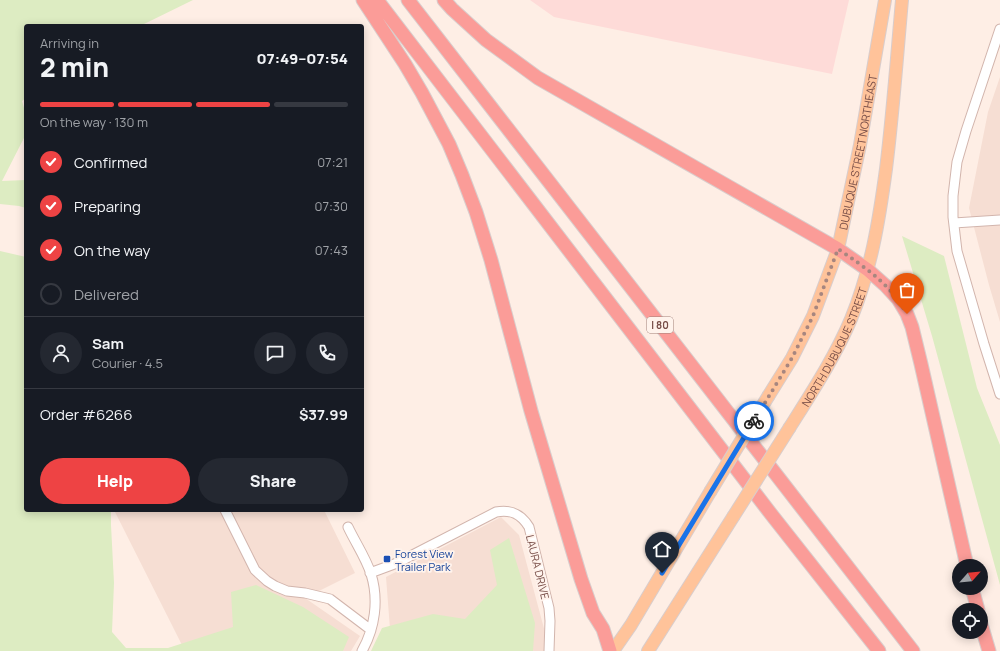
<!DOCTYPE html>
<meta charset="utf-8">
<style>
:root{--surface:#171b24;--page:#242831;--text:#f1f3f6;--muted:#9ea1a6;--line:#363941;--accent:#ee4344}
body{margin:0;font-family:Manrope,sans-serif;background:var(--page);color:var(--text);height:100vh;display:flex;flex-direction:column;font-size:15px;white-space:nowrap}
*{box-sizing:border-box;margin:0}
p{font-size:13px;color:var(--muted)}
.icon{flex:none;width:22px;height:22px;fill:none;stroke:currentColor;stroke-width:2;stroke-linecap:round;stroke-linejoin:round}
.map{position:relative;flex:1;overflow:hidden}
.panel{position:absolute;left:24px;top:24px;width:340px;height:488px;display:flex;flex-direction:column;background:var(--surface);border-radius:4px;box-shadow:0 2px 10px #0003}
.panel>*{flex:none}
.needle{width:26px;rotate:63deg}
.tools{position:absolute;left:952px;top:559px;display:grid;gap:8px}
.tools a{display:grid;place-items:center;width:36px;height:36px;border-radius:50%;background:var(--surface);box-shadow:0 2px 10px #0003;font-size:20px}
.pin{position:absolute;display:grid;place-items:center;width:34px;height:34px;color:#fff;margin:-41px -17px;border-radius:50% 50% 50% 0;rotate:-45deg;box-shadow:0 0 4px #0007}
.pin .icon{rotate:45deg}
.courier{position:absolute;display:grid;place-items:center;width:40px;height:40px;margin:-20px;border:3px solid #1a73e8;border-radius:50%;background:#fff;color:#222;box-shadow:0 1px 5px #0007}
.overview em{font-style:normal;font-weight:800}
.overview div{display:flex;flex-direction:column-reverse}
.overview{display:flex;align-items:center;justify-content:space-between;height:68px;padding:0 16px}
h1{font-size:26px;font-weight:800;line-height:30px}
.bar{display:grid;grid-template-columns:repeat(4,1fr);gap:6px 4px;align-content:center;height:48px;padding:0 16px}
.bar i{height:5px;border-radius:3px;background:var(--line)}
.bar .active{background:var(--accent)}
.bar p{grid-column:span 4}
.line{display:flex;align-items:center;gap:10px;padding:0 16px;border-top:1px solid var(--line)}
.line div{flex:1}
.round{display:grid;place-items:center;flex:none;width:42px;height:42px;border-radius:21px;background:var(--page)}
ol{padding:0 16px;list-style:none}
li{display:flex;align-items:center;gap:12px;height:44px}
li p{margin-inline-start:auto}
li .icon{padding:4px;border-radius:50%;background:var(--accent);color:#fff;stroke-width:4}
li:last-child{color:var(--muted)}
li i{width:22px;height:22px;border:2px solid var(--line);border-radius:50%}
.action{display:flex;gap:8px;margin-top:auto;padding:8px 16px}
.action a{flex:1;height:46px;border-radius:24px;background:var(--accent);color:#fff;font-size:16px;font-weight:800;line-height:46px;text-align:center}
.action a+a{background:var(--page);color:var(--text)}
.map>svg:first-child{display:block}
</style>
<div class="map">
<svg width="1000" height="651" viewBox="0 0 1000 651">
<rect width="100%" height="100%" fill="#feeee5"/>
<path fill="#f6ded3" d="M 1000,77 L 1000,322 L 989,285 L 969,208 L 988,112 Z
M 114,510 L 324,510 L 355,573 L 305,598 L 360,636 L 351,651 L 185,651 Z
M 501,517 L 519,535 L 550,651 L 377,651 L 390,629 L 386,577 Z"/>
<path fill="#fedbd8" d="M 530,0 L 849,0 L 832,74 L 554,17 Z"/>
<path fill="#ddecc2" d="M 0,0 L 193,0 L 140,26 L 26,26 L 26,98 L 22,101 L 26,115 L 26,134 L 2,181 L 26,180 L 26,208 L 19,206 L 0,204 Z
M 902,236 L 944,256 L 977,388 L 1000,445 L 1000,585 L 932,336 Z
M 0,251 L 26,257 L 26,510 L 111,510 L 111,525 L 114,583 L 112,632 L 126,648 L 168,648 L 233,627 L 231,592 L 256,585 L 303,607 L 349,637 L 343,651 L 0,651 Z
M 509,538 L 535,623 L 533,651 L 371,651 L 382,628 L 433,614 L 465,619 L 497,585 L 490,550 Z"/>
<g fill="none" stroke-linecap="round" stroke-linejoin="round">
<g stroke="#d2b5ad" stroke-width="11">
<path id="minor" d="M 1000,29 L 966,131 L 957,162 L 953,196 L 953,217 L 957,251 L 984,344 L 1000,394
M 954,223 L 1000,220
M 225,510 L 255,570 L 267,581 L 275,586 L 287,591 L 305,593 L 330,599 L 371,630
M 348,527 C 355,542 366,558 371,574 C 379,600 375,628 362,651
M 370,573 L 397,563 L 496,512 C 511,509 521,514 529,527 L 549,608 L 550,621 L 549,651"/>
</g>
<g stroke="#d9cdcc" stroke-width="14">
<g id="major">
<path id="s1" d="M 769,395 L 792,358 L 813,316 L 838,249 L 860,145 L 885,0"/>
<path id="s2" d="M 790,427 C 812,392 835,357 851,319 C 871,270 879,221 886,169 C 893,113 897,56 902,0"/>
<path d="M 613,651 L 631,625 L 710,492"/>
<path d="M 648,651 L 733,517"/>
</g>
</g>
<g stroke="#d9cdcc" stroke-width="15">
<path id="highway" d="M 363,0 L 405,64 L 422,93 L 449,144 L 462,175 L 476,212 L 491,260 L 531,411 L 581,579 L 593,613 L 603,629 L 610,651
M 377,0 L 771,514 L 879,651
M 408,0 L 913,651
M 444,0 L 452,9 L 486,40 L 538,78 L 838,249 L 868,270 L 886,286 L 898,299 L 907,314 L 912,327 L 921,364 L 967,566
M 972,588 L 978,610
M 981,624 L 989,651"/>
</g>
<use href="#minor" stroke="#fff" stroke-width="9"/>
<use href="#major" stroke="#ffc39a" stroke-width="12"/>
<use href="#highway" stroke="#fb9c98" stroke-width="13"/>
<g stroke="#d9cdcc" stroke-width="14" stroke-linecap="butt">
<path id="major-bridge" d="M 710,492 L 769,395
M 733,517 L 790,427"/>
</g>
<use href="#major-bridge" stroke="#ffc39a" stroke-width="12"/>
</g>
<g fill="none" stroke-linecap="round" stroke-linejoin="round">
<path stroke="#a7867f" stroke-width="4" stroke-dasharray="0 7.2" d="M 754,421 L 792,358 L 813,316 L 838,249 C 866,268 890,284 907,314"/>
<path stroke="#1a73e8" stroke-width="5" d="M 662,573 L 754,421"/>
</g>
<rect fill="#1a4fb4" stroke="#fff3ec" stroke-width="1.5" x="383" y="555" width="8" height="8" rx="2"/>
<g text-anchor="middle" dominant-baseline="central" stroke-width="3.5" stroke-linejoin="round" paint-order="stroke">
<rect fill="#fff3ec" stroke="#a08079" stroke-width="1" x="647" y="317" width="26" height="16" rx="3"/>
<g font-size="10" font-weight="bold" fill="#784e48">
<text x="660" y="325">I 80</text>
</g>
<g font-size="11" fill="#784e48" stroke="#fff3ec">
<text stroke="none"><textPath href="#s1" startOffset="261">DUBUQUE STREET NORTHEAST</textPath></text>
<text stroke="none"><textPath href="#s2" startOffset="92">NORTH DUBUQUE STREET</textPath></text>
<text transform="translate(538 567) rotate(76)">LAURA DRIVE</text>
</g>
<g font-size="11" fill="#164399" stroke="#fff3ec" text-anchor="start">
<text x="395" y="553">Forest View<tspan x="395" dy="13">Trailer Park</tspan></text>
</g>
</g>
</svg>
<div class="tools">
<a><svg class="needle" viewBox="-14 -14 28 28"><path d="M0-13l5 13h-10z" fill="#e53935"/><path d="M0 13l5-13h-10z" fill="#9ea1a6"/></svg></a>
<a><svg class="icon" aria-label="locate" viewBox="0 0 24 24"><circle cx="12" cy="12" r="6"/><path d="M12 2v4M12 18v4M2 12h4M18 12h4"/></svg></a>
</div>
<div class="pin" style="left:907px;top:314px;background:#ea580c"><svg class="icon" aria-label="bag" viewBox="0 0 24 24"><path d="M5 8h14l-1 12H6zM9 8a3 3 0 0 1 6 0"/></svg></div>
<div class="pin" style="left:662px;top:573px;background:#1f2937"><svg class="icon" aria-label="home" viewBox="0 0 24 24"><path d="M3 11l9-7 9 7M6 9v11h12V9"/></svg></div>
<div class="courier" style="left:754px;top:421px"><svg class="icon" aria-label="bike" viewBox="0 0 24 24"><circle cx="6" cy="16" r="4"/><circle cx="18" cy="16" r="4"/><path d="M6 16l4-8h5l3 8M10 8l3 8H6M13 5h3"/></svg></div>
<section class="panel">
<div class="overview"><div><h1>2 min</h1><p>Arriving in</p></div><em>07:49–07:54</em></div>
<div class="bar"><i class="active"></i><i class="active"></i><i class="active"></i><i></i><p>On the way · 130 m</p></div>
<ol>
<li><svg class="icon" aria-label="check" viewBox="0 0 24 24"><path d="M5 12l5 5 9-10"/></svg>Confirmed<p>07:21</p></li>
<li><svg class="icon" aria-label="check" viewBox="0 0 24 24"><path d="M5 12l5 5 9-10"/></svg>Preparing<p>07:30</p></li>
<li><svg class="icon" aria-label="check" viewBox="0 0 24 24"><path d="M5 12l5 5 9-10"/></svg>On the way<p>07:43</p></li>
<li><i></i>Delivered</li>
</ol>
<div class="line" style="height:72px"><a class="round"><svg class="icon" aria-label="person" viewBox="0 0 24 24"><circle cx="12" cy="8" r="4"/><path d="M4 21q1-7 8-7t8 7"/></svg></a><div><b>Sam</b><p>Courier · 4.5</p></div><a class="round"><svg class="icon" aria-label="chat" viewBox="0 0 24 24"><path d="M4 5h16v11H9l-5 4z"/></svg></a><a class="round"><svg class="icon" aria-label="phone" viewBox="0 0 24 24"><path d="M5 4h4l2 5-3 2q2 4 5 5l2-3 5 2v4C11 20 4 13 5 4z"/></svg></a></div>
<div class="line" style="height:52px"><div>Order #6266</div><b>$37.99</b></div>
<div class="action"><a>Help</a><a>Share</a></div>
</section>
</div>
